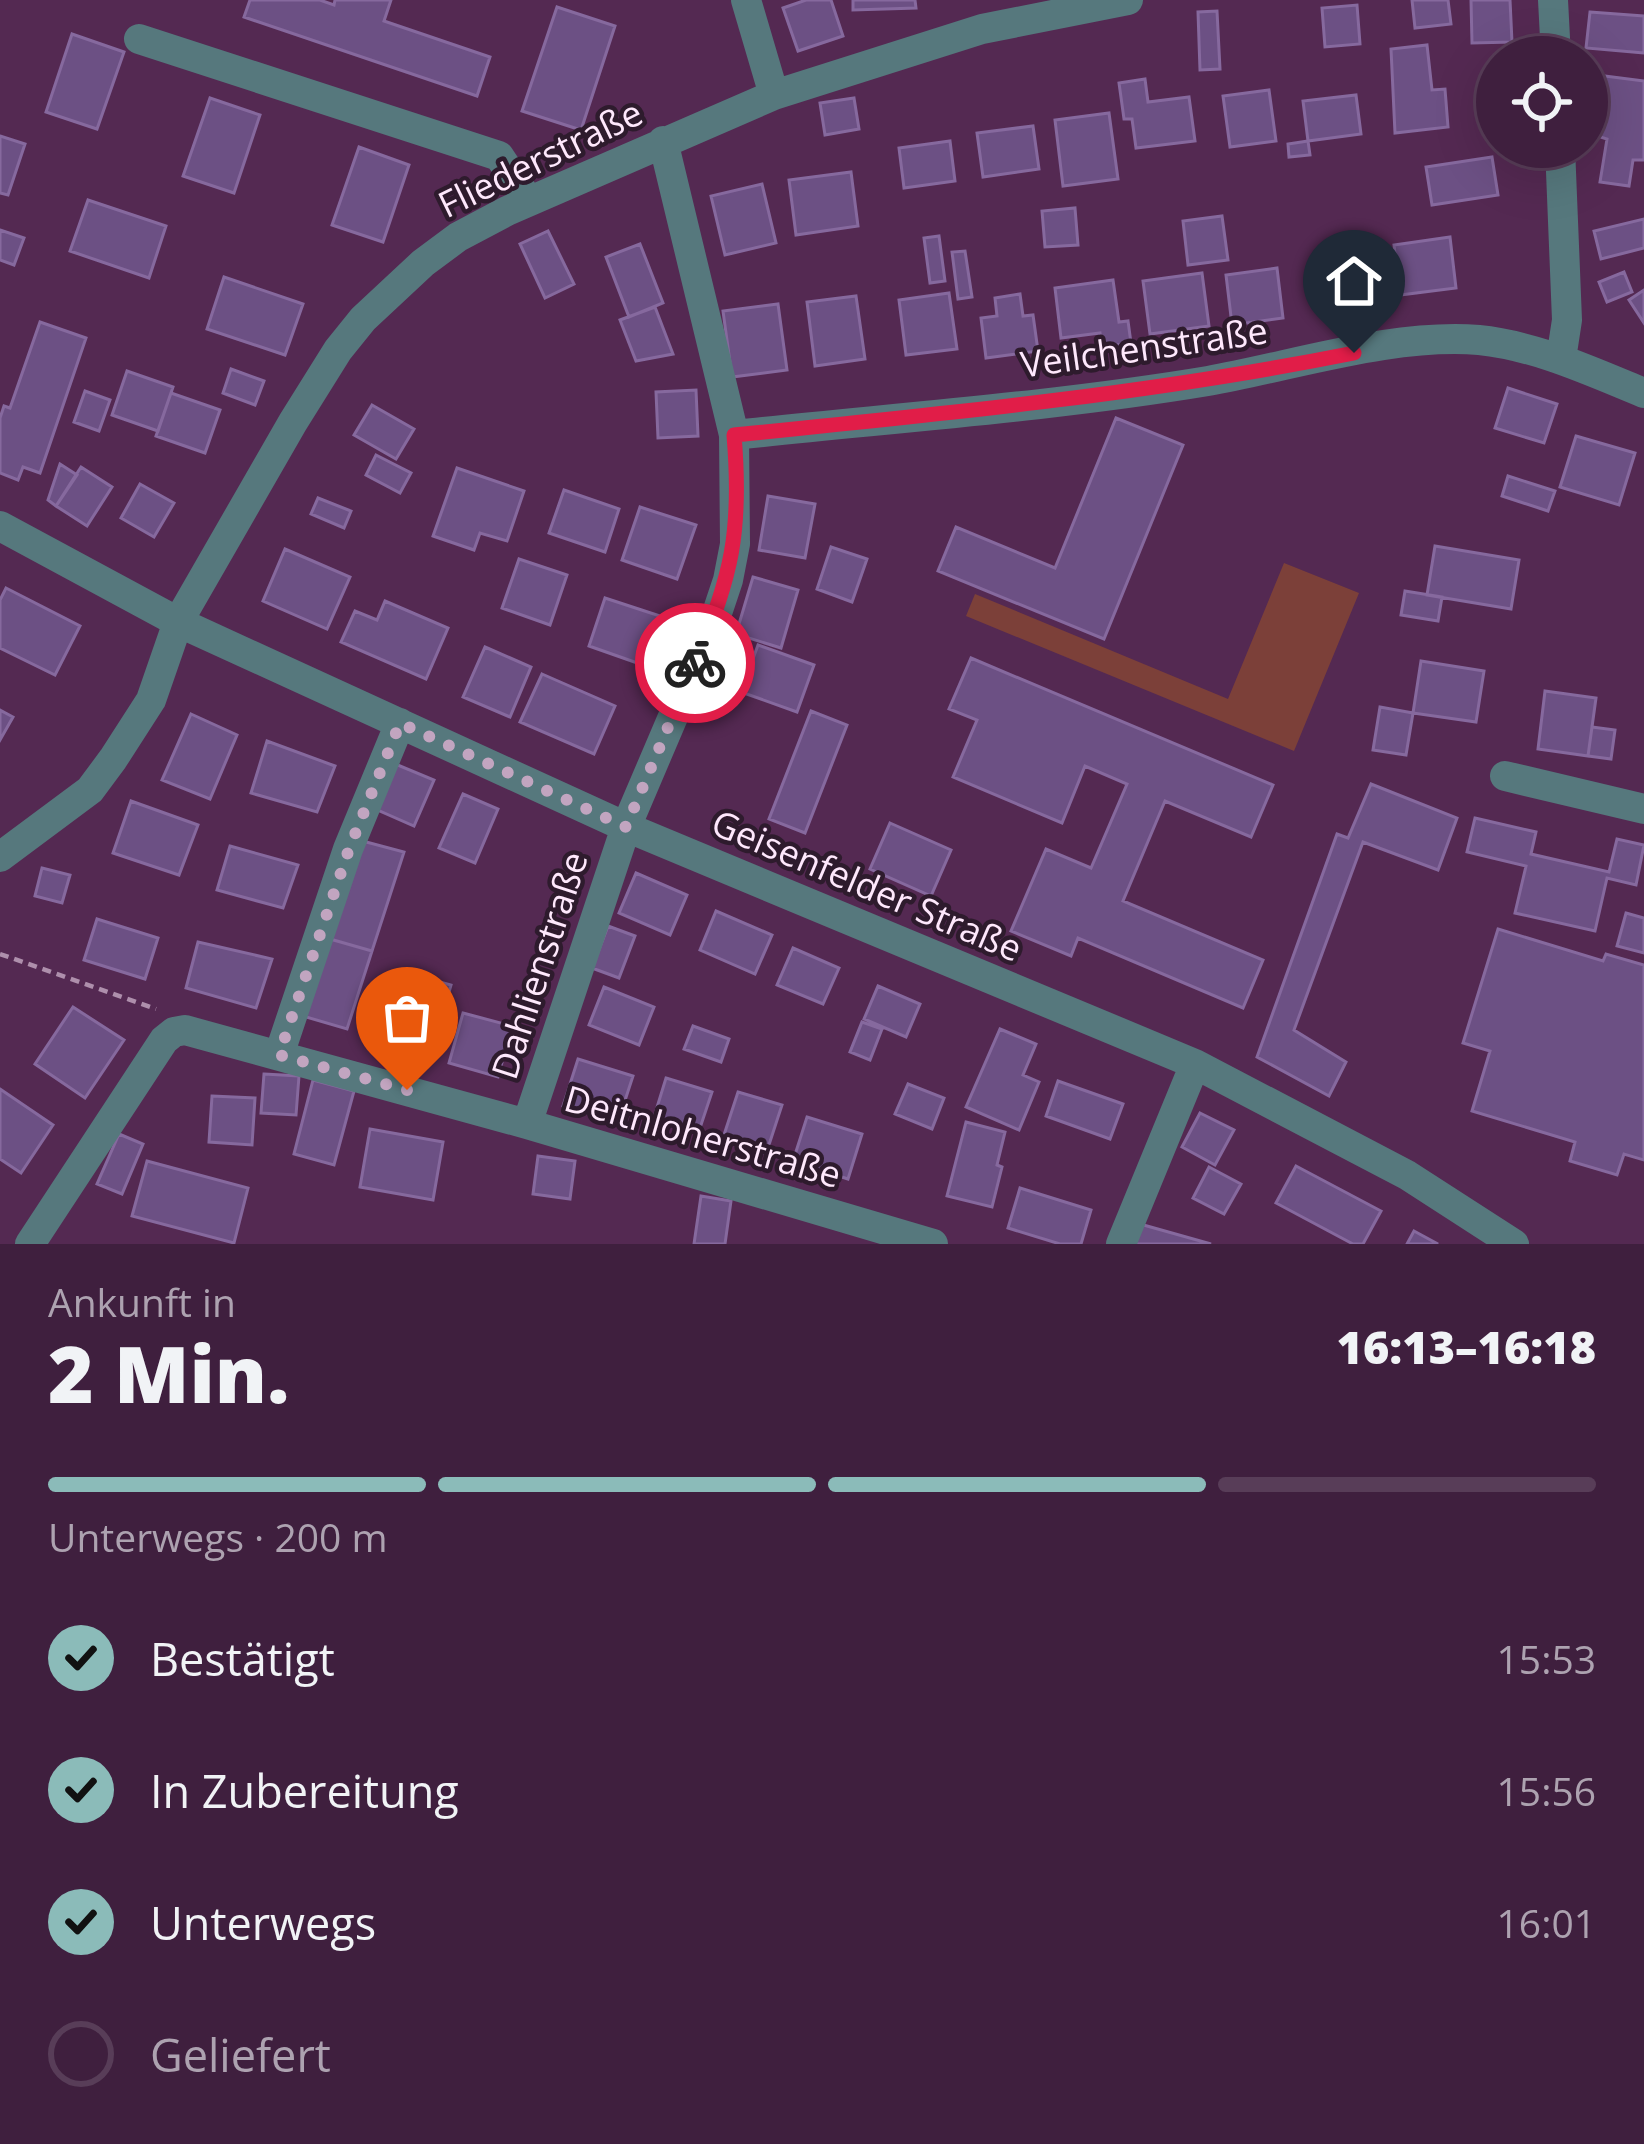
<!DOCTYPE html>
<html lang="de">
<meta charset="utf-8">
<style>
:root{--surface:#3f1f3e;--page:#462745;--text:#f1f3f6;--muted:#ada2b0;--line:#583d58;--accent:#8bbbb9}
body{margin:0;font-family:"Open Sans",sans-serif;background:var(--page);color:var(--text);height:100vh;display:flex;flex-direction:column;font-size:45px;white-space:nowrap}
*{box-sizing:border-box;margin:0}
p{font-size:39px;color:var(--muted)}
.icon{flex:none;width:66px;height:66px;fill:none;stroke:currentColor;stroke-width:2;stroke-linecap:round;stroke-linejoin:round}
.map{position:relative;height:1244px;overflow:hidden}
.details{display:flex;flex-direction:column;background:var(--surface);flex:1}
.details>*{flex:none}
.tools{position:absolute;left:1476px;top:36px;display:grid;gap:24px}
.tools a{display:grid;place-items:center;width:132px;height:132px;border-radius:50%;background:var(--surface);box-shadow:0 12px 48px #0002,0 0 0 3px var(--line);font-size:60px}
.pin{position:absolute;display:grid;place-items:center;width:102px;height:102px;color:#fff;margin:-123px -51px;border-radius:50% 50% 50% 0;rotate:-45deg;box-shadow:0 0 12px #0007}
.pin .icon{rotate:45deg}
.courier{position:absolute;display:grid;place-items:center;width:120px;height:120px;margin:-60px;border:9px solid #e11d48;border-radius:50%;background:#fff;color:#222;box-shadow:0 3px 15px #0007}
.overview em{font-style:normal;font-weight:800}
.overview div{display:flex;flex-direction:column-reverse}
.overview{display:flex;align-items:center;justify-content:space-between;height:204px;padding:0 48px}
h1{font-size:78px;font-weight:800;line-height:90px}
.bar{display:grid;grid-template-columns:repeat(4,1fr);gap:18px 12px;align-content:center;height:144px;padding:0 48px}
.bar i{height:15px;border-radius:9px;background:var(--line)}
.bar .active{background:var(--accent)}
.bar p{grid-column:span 4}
ol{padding:0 48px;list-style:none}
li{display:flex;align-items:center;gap:36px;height:132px}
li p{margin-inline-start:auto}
li .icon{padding:12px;border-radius:50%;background:var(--accent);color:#111;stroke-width:4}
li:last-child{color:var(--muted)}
li i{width:66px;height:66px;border:6px solid var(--line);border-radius:50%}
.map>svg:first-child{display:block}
</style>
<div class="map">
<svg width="1644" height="1244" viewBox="0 0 1644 1244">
<rect width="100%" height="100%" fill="#542952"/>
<path fill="#7c4039" d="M 1284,563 L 1359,593 L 1294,751 L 966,616 L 975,594 L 1228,699 Z"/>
<path fill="#6c5084" stroke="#86699e" stroke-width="3" d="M 250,0 L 320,0 L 334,5 L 335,0 L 391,0 L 384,21 L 490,57 L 477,96 L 244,17 Z
M 806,0 L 831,0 L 843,36 L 798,51 L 783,8 Z
M 853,0 L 915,0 L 916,8 L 853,10 Z
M 1412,0 L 1448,0 L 1451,24 L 1415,28 Z
M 1471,0 L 1510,0 L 1512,42 L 1472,43 Z
M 1357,5 L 1360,44 L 1325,47 L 1322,8 Z
M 557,7 L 615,26 L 581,130 L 522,111 Z
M 1217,11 L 1220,69 L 1200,70 L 1198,12 Z
M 1590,12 L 1644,16 L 1644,53 L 1586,48 Z
M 72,34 L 124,52 L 97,129 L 46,112 Z
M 1427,45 L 1432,90 L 1445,89 L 1448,127 L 1395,133 L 1391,49 Z
M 1597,75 L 1644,81 L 1644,160 L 1633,160 L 1629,186 L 1600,182 L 1607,139 L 1591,134 Z
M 1145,79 L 1148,102 L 1189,97 L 1195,141 L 1136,148 L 1132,119 L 1124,119 L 1119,83 Z
M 1269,90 L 1276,141 L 1230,147 L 1223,96 Z
M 1356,95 L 1361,134 L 1308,141 L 1303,101 Z
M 210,98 L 260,115 L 234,193 L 183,176 Z
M 854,98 L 859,129 L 825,135 L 820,103 Z
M 1109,113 L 1118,179 L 1063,186 L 1055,120 Z
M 1033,126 L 1039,169 L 983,177 L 977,133 Z
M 0,136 L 25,144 L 8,195 L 0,193 Z
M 950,141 L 955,181 L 904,188 L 899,148 Z
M 1308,141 L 1310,155 L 1289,157 L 1288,144 Z
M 359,147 L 409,165 L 383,242 L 332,225 Z
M 1492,157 L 1498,195 L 1432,205 L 1426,167 Z
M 851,172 L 858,226 L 796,235 L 789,180 Z
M 762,184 L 776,243 L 725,255 L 711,196 Z
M 88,200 L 166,226 L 149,278 L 70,251 Z
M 1075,208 L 1078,245 L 1045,247 L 1042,211 Z
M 1222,216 L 1228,260 L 1188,265 L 1183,221 Z
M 1644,219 L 1644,248 L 1601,259 L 1594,231 Z
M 0,230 L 24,238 L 14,265 L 0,260 Z
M 548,231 L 574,284 L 545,298 L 520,244 Z
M 939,236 L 945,281 L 930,283 L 924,238 Z
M 1450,237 L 1456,288 L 1400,295 L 1394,245 Z
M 640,244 L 663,303 L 629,317 L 606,257 Z
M 965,251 L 972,297 L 958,299 L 952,252 Z
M 1359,252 L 1366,307 L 1320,313 L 1313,258 Z
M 1277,268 L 1283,318 L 1232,325 L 1226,275 Z
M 1624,272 L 1632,292 L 1607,302 L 1599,282 Z
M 1202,273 L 1209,326 L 1150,334 L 1143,281 Z
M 224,277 L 303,304 L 285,355 L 207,329 Z
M 1113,280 L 1119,322 L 1128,321 L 1131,343 L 1102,347 L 1100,333 L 1061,338 L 1055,288 Z
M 1644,290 L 1644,323 L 1629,300 Z
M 949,293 L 957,349 L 906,355 L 899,300 Z
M 1020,294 L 1023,316 L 1033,315 L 1038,351 L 986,358 L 981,318 L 997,316 L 995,298 Z
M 856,296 L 865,359 L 815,366 L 807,302 Z
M 778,304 L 787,370 L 732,377 L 723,311 Z
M 655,307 L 673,354 L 636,361 L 620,320 Z
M 40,322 L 86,338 L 40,473 L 23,467 L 18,480 L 0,473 L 0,418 L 4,406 L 10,408 Z
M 231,369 L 264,381 L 255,405 L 223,393 Z
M 127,371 L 173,387 L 158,431 L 112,415 Z
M 1508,388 L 1557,404 L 1544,443 L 1495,428 Z
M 696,390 L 698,436 L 658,438 L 656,392 Z
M 85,391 L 110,400 L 99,431 L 74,422 Z
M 171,393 L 220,410 L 205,453 L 156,436 Z
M 372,405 L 414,429 L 396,459 L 354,435 Z
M 1116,418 L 1183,445 L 1104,639 L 938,571 L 956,527 L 1055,568 Z
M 1576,436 L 1635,453 L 1619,505 L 1560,487 Z
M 376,455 L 411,473 L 400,493 L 366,475 Z
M 60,464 L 77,475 L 56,506 L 48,500 Z
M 81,467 L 112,487 L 87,526 L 56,506 Z
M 457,468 L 524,491 L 507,541 L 480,533 L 474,550 L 433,536 Z
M 1508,476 L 1555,491 L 1548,511 L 1502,496 Z
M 140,484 L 174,503 L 154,537 L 121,518 Z
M 564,490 L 619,509 L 605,552 L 549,533 Z
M 768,496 L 815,504 L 805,558 L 759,550 Z
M 318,498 L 351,511 L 344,528 L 311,514 Z
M 640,507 L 696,525 L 677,579 L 622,560 Z
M 1435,546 L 1519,560 L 1511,609 L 1427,595 Z
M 831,547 L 867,559 L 852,602 L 817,589 Z
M 285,549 L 350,577 L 327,629 L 263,601 Z
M 519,559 L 567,575 L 550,625 L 502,608 Z
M 753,577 L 798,590 L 781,648 L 736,634 Z
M 6,588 L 80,626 L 55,675 L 0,648 L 0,600 Z
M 1405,591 L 1442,597 L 1438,621 L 1401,615 Z
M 605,598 L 660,616 L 643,665 L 589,646 Z
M 385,601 L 448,628 L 426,679 L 341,642 L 355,611 L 377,620 Z
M 758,645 L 814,665 L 797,712 L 741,692 Z
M 485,647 L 531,667 L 510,717 L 463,697 Z
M 971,658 L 1273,785 L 1251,837 L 1165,801 L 1123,901 L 1263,960 L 1243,1008 L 1078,938 L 1071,956 L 1011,931 L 1046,849 L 1091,868 L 1127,784 L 1085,766 L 1062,823 L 953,777 L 977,720 L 949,709 Z
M 1421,661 L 1484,671 L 1476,722 L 1413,713 Z
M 542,674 L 615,706 L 594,754 L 520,722 Z
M 1545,691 L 1596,698 L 1588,756 L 1538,749 Z
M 1380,707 L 1413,713 L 1406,755 L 1373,750 Z
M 0,710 L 13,717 L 0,740 Z
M 811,711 L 847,725 L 805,833 L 769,819 Z
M 191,714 L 237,735 L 210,799 L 162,780 Z
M 1592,727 L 1615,730 L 1611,759 L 1588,756 Z
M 267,741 L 335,766 L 317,812 L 251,793 Z
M 393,763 L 434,780 L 414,826 L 373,808 Z
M 1371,784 L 1457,818 L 1438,870 L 1363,842 L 1294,1030 L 1346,1062 L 1329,1096 L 1257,1057 L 1337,834 L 1348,838 Z
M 463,794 L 498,809 L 475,863 L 439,848 Z
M 131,801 L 198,825 L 179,875 L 113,853 Z
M 1475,818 L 1536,832 L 1531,854 L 1609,872 L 1617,839 L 1644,845 L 1636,885 L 1607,878 L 1595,931 L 1515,913 L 1526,866 L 1467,852 Z
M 890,823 L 951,850 L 931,896 L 870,869 Z
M 355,839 L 404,852 L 372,951 L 323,937 Z
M 230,846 L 298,865 L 283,908 L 217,890 Z
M 42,868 L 70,875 L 62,903 L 35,896 Z
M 636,873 L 687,895 L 670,935 L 619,913 Z
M 716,911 L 772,935 L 755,974 L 700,950 Z
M 1626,913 L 1644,918 L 1644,953 L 1617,946 Z
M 97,919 L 158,938 L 145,979 L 84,960 Z
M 608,926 L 635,936 L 619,978 L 592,968 Z
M 1498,929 L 1603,961 L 1606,954 L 1644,965 L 1644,1160 L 1624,1154 L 1617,1175 L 1570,1161 L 1575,1142 L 1472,1111 L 1490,1051 L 1463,1043 Z
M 323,937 L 372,951 L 347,1029 L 296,1014 Z
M 198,942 L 272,959 L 256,1008 L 186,988 Z
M 793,948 L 839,968 L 823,1004 L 777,985 Z
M 400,971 L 451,985 L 432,1053 L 381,1039 Z
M 878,986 L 920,1004 L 906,1037 L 864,1019 Z
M 604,987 L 654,1007 L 639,1045 L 589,1025 Z
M 73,1007 L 124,1040 L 85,1098 L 35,1064 Z
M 463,1013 L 512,1026 L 498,1077 L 449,1063 Z
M 862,1022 L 882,1029 L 870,1060 L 850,1052 Z
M 693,1026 L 729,1039 L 721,1062 L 684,1049 Z
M 1000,1029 L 1036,1044 L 1023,1075 L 1039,1082 L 1019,1130 L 966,1107 Z
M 578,1059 L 633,1076 L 618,1122 L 563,1106 Z
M 264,1074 L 299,1076 L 296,1115 L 261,1113 Z
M 666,1078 L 712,1092 L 699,1131 L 654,1117 Z
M 313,1080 L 354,1091 L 334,1165 L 294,1154 Z
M 1058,1081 L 1123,1104 L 1110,1139 L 1046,1116 Z
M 908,1084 L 944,1098 L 932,1129 L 895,1114 Z
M 0,1089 L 53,1125 L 21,1173 L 0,1159 Z
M 738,1092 L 782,1105 L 766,1154 L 722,1141 Z
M 212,1096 L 255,1098 L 252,1145 L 209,1142 Z
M 1200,1113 L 1234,1130 L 1215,1165 L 1182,1147 Z
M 807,1117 L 862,1134 L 848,1179 L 793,1161 Z
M 966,1122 L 1005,1132 L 997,1165 L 1002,1167 L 992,1207 L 947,1196 Z
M 370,1129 L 443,1142 L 433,1200 L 360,1187 Z
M 119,1134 L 143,1144 L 122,1194 L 97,1184 Z
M 538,1156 L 575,1161 L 570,1199 L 533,1194 Z
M 147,1161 L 248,1188 L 234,1243 L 132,1216 Z
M 1296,1166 L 1381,1211 L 1363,1244 L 1353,1244 L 1276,1203 Z
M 1209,1167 L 1241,1184 L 1224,1214 L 1193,1198 Z
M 1020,1188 L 1091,1210 L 1081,1244 L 1060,1244 L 1008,1228 Z
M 701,1196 L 731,1201 L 725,1244 L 694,1244 Z
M 1140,1224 L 1211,1244 L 1135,1244 Z
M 1414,1231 L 1438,1244 L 1407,1244 Z"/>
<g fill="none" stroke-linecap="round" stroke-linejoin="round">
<path stroke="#ae8fac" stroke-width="4.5" stroke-dasharray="9 6" stroke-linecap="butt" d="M 0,954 L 156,1009"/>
<path stroke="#56787d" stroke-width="30" d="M 746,0 L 774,95
M 1553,0 L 1556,57
M 139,39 L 499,156 L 529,201
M 1560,147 L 1567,320 L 1561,359
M 734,435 C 892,418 1051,407 1208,381 C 1293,366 1393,333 1479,340 C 1537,346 1590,371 1644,393
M 0,526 L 178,622 L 626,827 L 1195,1064 L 1407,1175 L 1514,1244
M 1505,776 L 1644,809
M 0,857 L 90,790 L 113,759 L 151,700 L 178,622 L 293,422 L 338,350 L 363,319 L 423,263 L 458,237 L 507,211 L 774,95 L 982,29 L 1128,0
M 279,1055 L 348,849 L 400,723
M 527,1124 L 626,827 L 716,616 L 728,580 L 735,544 L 734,435 L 663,141
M 30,1244 L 164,1040 L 174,1032 L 185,1030 L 527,1124 L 933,1244
M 1121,1244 L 1195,1064"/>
</g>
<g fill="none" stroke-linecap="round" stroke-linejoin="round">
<path stroke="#c2a5c0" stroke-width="12" stroke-dasharray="0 21.6" d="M 407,1090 L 279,1055 L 349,849 L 400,723 L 626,827 L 695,663"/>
<path stroke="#e11d48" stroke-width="15" d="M 695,663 C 732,577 742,530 734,435 C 942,414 1149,394 1354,353"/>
</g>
<g text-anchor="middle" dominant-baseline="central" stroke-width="9" stroke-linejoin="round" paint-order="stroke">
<g font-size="36" fill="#fee8fc" stroke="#2e1b2d">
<text transform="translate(540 158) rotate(-26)">Fliederstraße</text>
<text transform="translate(1144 347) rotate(-8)">Veilchenstraße</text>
<text transform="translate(867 885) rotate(23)">Geisenfelder Straße</text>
<text transform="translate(539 965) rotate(-72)">Dahlienstraße</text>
<text transform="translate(703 1136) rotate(16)">Deitnloherstraße</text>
</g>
</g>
</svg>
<div class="tools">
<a><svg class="icon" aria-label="locate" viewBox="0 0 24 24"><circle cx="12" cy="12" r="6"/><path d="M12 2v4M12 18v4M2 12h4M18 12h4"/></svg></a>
</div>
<div class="pin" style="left:407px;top:1090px;background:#ea580c"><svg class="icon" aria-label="bag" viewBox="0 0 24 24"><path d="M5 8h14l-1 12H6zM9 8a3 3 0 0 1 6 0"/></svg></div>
<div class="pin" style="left:1354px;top:353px;background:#1f2937"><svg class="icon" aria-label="home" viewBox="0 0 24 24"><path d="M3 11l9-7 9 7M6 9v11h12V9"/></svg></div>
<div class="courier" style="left:695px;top:663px"><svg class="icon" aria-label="bike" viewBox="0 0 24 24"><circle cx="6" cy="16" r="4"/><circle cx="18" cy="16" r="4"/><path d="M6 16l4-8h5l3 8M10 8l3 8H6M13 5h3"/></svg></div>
</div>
<section class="details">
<div class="overview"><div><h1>2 Min.</h1><p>Ankunft in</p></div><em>16:13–16:18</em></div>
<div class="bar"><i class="active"></i><i class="active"></i><i class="active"></i><i></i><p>Unterwegs · 200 m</p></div>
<ol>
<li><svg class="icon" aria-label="check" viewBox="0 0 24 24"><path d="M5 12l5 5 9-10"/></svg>Bestätigt<p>15:53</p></li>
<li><svg class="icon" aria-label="check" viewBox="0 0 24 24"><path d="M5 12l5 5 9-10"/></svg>In Zubereitung<p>15:56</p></li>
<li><svg class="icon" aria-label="check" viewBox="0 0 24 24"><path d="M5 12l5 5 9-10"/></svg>Unterwegs<p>16:01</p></li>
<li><i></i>Geliefert</li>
</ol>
</section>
